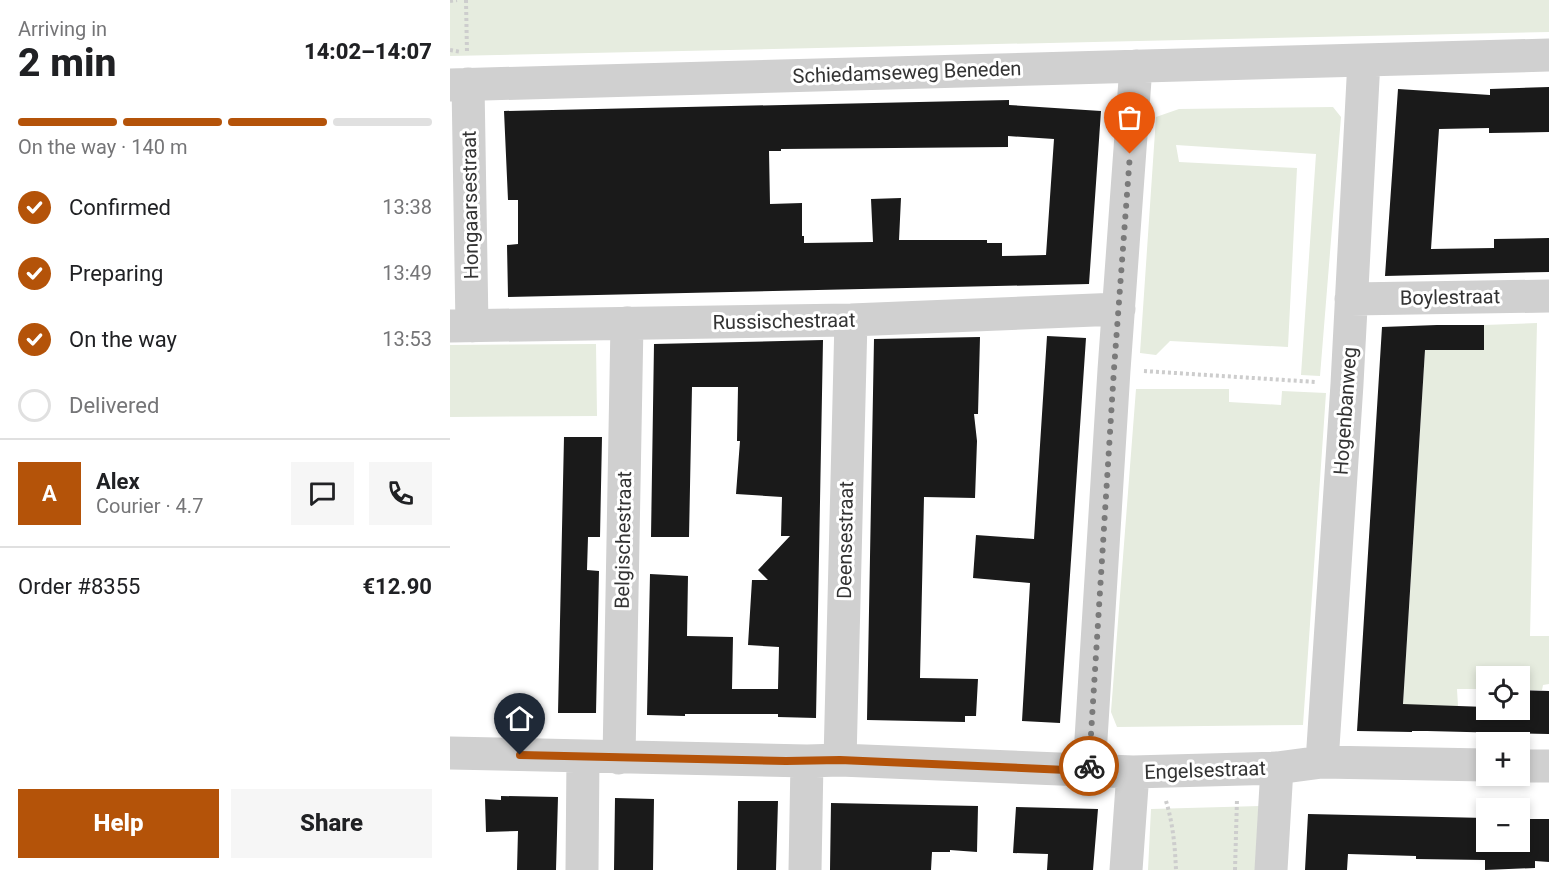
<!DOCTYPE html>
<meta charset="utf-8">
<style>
:root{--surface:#fff;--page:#f6f6f6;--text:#202124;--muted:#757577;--line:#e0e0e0;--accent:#b45309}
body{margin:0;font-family:Roboto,sans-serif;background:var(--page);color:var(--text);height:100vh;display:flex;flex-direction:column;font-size:22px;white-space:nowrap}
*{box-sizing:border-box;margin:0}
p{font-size:20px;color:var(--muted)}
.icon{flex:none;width:33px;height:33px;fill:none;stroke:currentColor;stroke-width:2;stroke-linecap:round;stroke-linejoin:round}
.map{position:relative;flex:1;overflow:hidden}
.side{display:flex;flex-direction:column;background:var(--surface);width:450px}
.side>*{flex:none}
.controls{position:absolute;left:1026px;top:666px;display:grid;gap:12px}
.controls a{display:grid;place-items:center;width:54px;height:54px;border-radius:0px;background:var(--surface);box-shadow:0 3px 9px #0003;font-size:30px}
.pin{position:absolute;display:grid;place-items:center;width:51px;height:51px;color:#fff;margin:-62px -26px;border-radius:50% 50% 50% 0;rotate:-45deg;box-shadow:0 0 6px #0007}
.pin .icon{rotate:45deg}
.courier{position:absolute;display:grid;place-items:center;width:60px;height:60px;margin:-30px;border:4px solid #b45309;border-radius:50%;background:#fff;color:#222;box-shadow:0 2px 8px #0007}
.overview em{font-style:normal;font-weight:800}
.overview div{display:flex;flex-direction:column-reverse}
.overview{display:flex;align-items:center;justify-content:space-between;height:102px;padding:0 18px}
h1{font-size:39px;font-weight:800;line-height:45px}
.bar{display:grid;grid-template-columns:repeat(4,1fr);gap:9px 6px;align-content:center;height:72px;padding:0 18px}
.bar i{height:8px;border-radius:4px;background:var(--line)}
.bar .current{background:var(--accent)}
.bar p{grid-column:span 4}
.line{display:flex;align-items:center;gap:15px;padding:0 18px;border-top:2px solid var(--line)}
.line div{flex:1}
.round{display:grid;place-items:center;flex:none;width:63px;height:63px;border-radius:0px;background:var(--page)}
ol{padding:0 18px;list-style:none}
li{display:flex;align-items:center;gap:18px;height:66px}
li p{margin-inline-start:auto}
li .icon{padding:6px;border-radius:50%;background:var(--accent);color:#fff;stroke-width:4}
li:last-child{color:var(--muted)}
li i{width:33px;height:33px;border:3px solid var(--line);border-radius:50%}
.primary-button{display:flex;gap:12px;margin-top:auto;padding:12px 18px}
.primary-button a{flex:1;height:69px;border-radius:0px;background:var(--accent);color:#fff;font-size:24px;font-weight:800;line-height:69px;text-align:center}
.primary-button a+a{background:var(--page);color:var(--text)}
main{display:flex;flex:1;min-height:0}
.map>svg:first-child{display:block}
</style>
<main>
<section class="side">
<div class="overview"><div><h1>2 min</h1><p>Arriving in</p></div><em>14:02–14:07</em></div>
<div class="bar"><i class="current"></i><i class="current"></i><i class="current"></i><i></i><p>On the way · 140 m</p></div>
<ol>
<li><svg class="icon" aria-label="check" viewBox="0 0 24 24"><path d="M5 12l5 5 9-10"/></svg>Confirmed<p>13:38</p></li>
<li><svg class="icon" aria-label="check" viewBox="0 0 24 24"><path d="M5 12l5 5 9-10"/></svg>Preparing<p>13:49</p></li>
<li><svg class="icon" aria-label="check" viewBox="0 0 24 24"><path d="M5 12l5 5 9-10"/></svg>On the way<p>13:53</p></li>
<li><i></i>Delivered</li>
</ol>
<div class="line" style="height:108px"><b class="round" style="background:var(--accent);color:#fff">A</b><div><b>Alex</b><p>Courier · 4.7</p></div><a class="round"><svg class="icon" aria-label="chat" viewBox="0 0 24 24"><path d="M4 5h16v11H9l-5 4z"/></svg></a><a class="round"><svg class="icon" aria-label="phone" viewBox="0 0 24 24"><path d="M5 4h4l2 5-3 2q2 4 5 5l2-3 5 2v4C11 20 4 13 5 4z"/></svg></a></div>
<div class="line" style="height:78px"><div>Order #8355</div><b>€12.90</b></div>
<div class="primary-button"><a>Help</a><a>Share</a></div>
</section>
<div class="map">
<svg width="1099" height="870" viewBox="0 0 1099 870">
<rect width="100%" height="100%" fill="#fff"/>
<path fill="#e6ecdf" d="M 0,0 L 1099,0 L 1099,32 L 0,56 Z
M 883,107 L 891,117 L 870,376 L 851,375 L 866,154 L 726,145 L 729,162 L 847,168 L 838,347 L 720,341 L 706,355 L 690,353 L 706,117 L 729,109 Z
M 1087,323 L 1080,636 L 1099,636 L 1099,684 L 1093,685 L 1092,690 L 1070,690 L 1070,676 L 1036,676 L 1036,689 L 1007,689 L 1008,706 L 953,705 L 975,350 L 1034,350 L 1034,325 Z
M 146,344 L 147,416 L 0,417 L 0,345 Z
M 686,389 L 779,389 L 779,402 L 831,405 L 832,391 L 876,393 L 853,725 L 667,727 L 661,712 Z
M 810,806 L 806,870 L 698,870 L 701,809 Z"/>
<path fill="#1a1a1a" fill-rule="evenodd" d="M 1099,87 L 1099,132 L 1039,133 L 1039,128 L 989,129 L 981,249 L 1044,248 L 1044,239 L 1099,238 L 1099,272 L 935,276 L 948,89 L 1040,95 L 1040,89 Z
M 559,100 L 559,105 L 651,111 L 639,284 L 58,297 L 57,245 L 68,244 L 68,200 L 58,200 L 54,111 ZM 558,136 L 604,139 L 596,255 L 552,256 L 552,243 L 537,243 L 537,240 L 449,240 L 451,198 L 421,199 L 423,242 L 354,243 L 354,236 L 352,236 L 352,203 L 320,204 L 319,151 L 331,151 L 331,149 L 558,147 Z
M 987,325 L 1034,325 L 1034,350 L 975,350 L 953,704 L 1036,707 L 1036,710 L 1070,710 L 1070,690 L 1099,691 L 1099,734 L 977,731 L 962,731 L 962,732 L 907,731 L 932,327 Z
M 597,336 L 636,338 L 610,723 L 572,721 L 580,583 L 523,578 L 526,535 L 584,539 Z
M 530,337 L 528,414 L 524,414 L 527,441 L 525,498 L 474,497 L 470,678 L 528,679 L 526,716 L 515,716 L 515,722 L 417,720 L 424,339 Z
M 373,340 L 366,718 L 328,717 L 328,714 L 235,714 L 235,716 L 197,715 L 200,574 L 238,576 L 237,636 L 283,637 L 282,689 L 328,689 L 329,647 L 298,645 L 302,580 L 318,580 L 308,570 L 340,536 L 331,536 L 332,497 L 286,494 L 290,441 L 287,441 L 288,387 L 242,387 L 239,537 L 201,537 L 204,344 Z
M 114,437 L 152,437 L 150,537 L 138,537 L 137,570 L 149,571 L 146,713 L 108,713 Z
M 51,796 L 108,797 L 106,870 L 67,870 L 68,831 L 36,832 L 35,799 L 51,800 Z
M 165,798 L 204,799 L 203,870 L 164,870 Z
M 288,801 L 328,801 L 326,870 L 287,870 Z
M 381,803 L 528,806 L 527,852 L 500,850 L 500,852 L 482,852 L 481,870 L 380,870 Z
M 566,807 L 648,809 L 643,870 L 597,870 L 598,854 L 563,853 Z
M 858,814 L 1036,818 L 1036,842 L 1070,842 L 1070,819 L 1099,819 L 1099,862 L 1085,861 L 1085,868 L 1035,870 L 1035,860 L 966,859 L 966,856 L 898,854 L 897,870 L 855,870 Z"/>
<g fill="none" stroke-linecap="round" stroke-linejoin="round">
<path stroke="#cdcdcd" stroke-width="4" stroke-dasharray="3 3" stroke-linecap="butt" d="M 16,0 L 17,53
M 0,1 L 7,0
M 0,50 L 11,52
M 694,371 L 866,382
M 716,801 C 723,824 725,846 726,870
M 785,870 L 787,799"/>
<path stroke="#d0d0d0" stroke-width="33" d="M 18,84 L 22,326
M 0,85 L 1099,55
M 901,299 L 1099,296
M 0,326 L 401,320 L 669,309
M 0,753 L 357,761 L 390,760 L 683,772 L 827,768 L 872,762 L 1036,765
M 169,758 L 177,323
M 390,760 L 401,320
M 872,762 L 897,384 L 914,60
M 1070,766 L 1099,766
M 639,771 L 664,370 L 686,66
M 132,870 L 133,756
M 355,870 L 357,761
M 676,870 L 683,772
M 821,870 L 827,768"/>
</g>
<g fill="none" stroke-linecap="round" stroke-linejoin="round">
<path stroke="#7a7a7a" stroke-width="6" stroke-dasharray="0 10.8" d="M 639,766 L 664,369 L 680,154"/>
<path stroke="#b45309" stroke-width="8" d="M 70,755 L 336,761 L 390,760 L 639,771 L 639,766"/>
</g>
<g text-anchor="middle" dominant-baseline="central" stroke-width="6" stroke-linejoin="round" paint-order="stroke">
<g font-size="20" fill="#333" stroke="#fff">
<text transform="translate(457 72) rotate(-2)">Schiedamseweg Beneden</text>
<text transform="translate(20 205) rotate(-91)">Hongaarsestraat</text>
<text transform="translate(1000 297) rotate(-1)">Boylestraat</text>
<text transform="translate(334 321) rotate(-1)">Russischestraat</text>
<text transform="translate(895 411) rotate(-86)">Hogenbanweg</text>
<text transform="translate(173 540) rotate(-89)">Belgischestraat</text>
<text transform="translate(395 540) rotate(-89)">Deensestraat</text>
<text transform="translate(755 770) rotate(-2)">Engelsestraat</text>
</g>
</g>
</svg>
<div class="controls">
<a><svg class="icon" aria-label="locate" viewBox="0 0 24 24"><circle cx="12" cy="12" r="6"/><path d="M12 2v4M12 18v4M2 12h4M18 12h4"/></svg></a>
<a>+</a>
<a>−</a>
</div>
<div class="pin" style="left:680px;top:154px;background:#ea580c"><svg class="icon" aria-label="bag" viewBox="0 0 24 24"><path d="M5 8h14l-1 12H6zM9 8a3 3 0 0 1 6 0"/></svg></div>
<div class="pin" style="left:70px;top:755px;background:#1f2937"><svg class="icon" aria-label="home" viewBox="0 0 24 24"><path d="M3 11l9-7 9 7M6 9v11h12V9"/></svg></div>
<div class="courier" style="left:639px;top:766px"><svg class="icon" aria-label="bike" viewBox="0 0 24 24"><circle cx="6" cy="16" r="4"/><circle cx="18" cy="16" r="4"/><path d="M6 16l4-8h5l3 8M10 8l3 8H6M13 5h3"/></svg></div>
</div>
</main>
